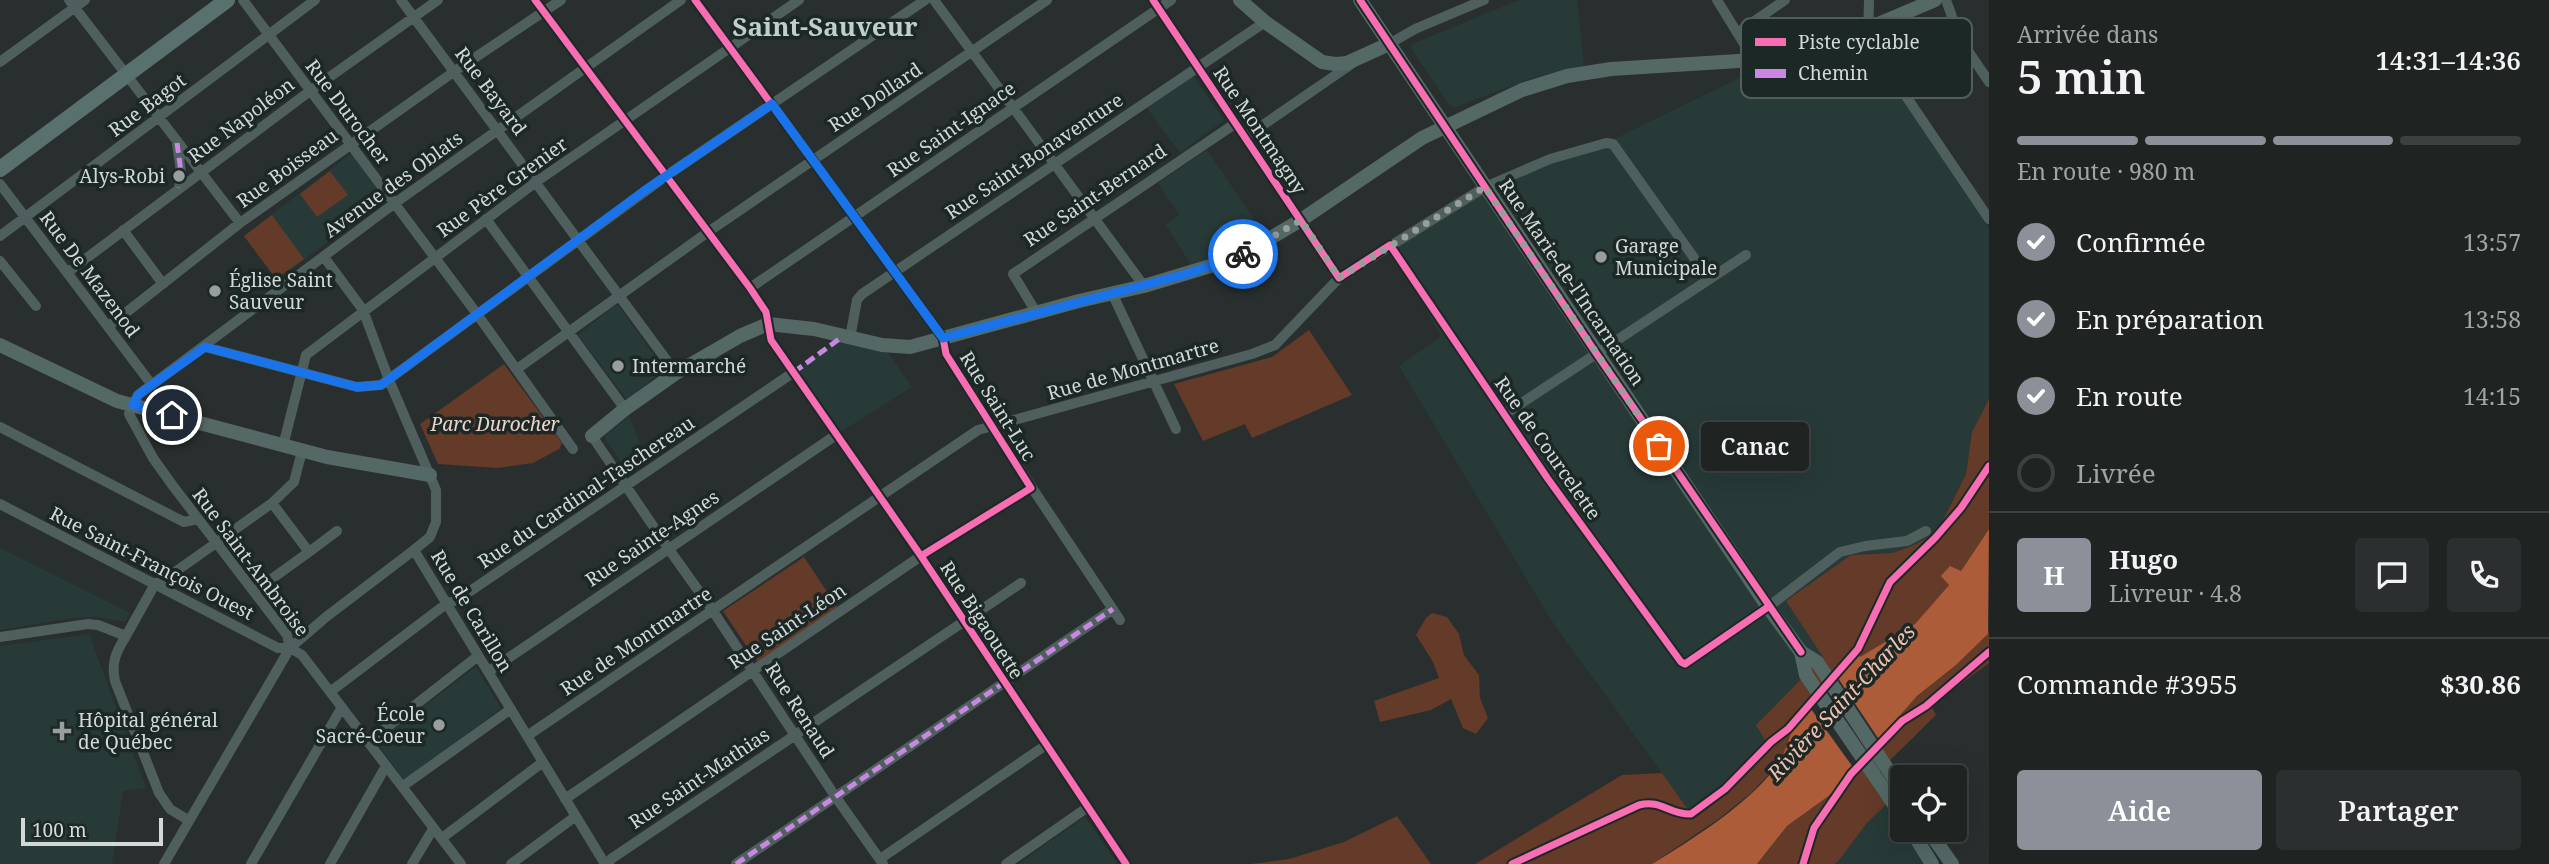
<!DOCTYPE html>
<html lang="fr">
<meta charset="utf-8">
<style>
:root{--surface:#1f2322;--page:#2c2f2f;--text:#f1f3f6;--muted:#a1a4a5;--line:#3c4040;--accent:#8c9099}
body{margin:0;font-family:"Noto Serif",serif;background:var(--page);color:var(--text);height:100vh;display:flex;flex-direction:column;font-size:26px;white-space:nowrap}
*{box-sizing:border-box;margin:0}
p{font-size:23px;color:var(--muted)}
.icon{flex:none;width:38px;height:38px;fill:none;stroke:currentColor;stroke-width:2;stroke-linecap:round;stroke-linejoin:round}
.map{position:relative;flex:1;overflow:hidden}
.side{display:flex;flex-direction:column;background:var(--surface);width:560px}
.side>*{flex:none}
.tools{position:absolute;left:1890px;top:765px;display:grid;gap:14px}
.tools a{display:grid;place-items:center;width:77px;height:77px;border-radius:7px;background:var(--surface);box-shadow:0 7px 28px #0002,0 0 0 2px var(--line);font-size:35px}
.scale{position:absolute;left:21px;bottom:18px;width:142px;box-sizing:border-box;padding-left:7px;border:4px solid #d2d9d8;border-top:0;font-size:19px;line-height:24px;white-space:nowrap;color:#d2d9d8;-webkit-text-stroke:5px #1c2826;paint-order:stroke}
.pin{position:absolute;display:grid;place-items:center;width:60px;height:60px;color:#fff;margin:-30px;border:4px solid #fff;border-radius:50%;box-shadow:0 2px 7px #0007}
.courier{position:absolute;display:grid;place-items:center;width:70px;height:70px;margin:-35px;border:5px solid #1a73e8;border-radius:50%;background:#fff;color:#222;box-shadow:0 2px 9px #0007}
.bubble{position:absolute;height:49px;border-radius:7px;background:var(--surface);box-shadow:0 7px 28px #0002,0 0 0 2px var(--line);font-size:23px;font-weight:600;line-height:49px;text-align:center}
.head em{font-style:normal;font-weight:600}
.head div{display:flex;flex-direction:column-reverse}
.head{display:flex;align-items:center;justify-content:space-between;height:119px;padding:0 28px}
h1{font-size:46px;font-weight:600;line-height:52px}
.bar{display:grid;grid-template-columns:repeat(4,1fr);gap:10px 7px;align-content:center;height:84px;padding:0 28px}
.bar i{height:9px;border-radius:5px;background:var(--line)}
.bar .selected{background:var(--accent)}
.bar p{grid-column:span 4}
.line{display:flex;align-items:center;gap:18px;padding:0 28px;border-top:2px solid var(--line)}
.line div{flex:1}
.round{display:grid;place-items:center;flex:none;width:74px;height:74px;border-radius:7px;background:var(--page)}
ol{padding:0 28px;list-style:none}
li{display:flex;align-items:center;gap:21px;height:77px}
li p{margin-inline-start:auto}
li .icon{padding:7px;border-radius:50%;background:var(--accent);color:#fff;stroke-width:4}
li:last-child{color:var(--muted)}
li i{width:38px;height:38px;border:4px solid var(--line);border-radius:50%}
.button{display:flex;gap:14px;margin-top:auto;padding:14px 28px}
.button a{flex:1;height:80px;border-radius:7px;background:var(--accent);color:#fff;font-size:28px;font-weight:600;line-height:80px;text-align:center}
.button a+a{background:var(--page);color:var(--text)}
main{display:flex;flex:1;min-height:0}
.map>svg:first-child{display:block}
</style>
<main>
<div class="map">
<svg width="1989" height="864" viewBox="0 0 1989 864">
<rect width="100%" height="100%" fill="#292f2e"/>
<path fill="#273a38" d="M 1519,0 L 1577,0 L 1584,66 L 1539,76 L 1455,107 L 1450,106 L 1411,48 L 1412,44 Z
M 1869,28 L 1868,40 L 1989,228 L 1989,399 L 1972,432 L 1966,474 L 1941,524 L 1926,539 L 1909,547 L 1892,553 L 1866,554 L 1786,601 L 1824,656 L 1768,745 L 1697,811 L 1691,815 L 1684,814 L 1662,773 L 1551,620 L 1399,366 L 1441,336 L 1390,245 L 1485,187 L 1606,143 L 1786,55 Z
M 1193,76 L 1224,120 L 1180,153 L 1147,108 Z
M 1207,150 L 1264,234 L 1246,245 L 1221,256 L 1191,265 L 1166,225 L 1179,215 L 1158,183 Z
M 352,153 L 385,199 L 277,280 L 244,236 Z
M 615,305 L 618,305 L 664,369 L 627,400 L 578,335 Z
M 842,337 L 882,345 L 912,387 L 836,435 L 794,372 Z
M 629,416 L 647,462 L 634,472 L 628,471 L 605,439 L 605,436 Z
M 0,548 L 130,613 L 125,622 L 97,617 L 73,618 L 0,630 Z
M 89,634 L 146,788 L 123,791 L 112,864 L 0,864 L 0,646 Z
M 476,667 L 501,708 L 405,781 L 376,742 Z
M 1892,799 L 1902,816 L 1902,830 L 1911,830 L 1932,864 L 1835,864 L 1867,823 Z
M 1085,817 L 1118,864 L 1018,864 Z"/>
<path fill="#643a29" d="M 330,171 L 348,195 L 317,217 L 300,194 Z
M 272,215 L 304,259 L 276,279 L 244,236 Z
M 1309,330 L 1352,395 L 1252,438 L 1245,424 L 1203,441 L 1174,384 L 1272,357 Z
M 504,364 L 562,443 L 559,449 L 533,463 L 498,468 L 438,464 L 420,424 Z
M 1989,399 L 1989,529 L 1961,571 L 1915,624 L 1860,657 L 1855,653 L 1809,705 L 1796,723 L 1783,756 L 1775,768 L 1751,793 L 1720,818 L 1652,864 L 1475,864 L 1622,775 L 1662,773 L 1691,814 L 1768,745 L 1756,725 L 1823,657 L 1786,601 L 1851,555 L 1892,553 L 1909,547 L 1926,539 L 1941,524 L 1966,474 L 1972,432 Z
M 804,557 L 838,608 L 757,662 L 723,611 Z
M 1432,613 L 1447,617 L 1459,634 L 1464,655 L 1479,675 L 1480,698 L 1488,718 L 1476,734 L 1463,728 L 1451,699 L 1431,710 L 1380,722 L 1374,701 L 1439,678 L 1433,662 L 1416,635 L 1426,618 Z
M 1989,628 L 1989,663 L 1931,706 L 1936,715 L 1875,775 L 1892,799 L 1867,823 L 1839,860 L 1835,864 L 1757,864 L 1787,826 L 1830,795 L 1917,696 L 1956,665 L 1988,634 Z
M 1397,816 L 1431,864 L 1251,864 L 1289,859 L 1344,842 Z"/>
<path fill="#ad5c3a" d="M 1989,529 L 1988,634 L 1956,665 L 1917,696 L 1830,795 L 1787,826 L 1757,864 L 1652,864 C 1693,839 1747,805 1776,767 C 1786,754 1788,737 1796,723 C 1811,697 1836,674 1856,652 L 1860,657 L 1915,624 L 1949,585 L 1941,576 L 1950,566 L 1961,571 Z"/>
<path fill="#292f2e" d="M 1834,672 L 1880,741 L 1855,770 L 1806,702 Z"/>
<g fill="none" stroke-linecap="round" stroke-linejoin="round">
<path stroke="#4f5f5d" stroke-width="10" d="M 69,0 L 240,223
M 243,0 L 477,314 L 573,449
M 401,0 L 676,373
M 535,0 L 750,288 L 766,312 L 771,340 L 921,556 L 1126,864
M 695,0 L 943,338 L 946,354 L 991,426 L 1120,620
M 934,0 L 1144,286
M 1153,0 L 1339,278
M 1717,0 L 1754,60
M 1869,0 L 1868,40 L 1989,219
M 1946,0 L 1960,39 L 1989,82
M 1737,33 L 1785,0
M 1389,44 L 1415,29 L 1484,0
M 0,62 L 85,0
M 1247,136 L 1353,63
M 177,144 L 181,172 L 179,188
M 0,184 L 152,385
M 486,219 L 625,409
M 123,230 L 163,284
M 0,236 L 315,0
M 1390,245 L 1548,479 L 1681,662 L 1685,664 L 1768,607 L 1840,552 L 1865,546 L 1907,541 L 1926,531
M 324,257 L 363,310 L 389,380 L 436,490 L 436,522 L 430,537 L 414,550 L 605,864
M 0,261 L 36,306
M 68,272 L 310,91 L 438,0
M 750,288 L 1171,0
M 1112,293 L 1176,429
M 1036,312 L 1013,274 L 1236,123
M 109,326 L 240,223 L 455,71 L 561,0
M 850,338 L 857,300 L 862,294 L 1265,22
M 205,347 L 357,387 L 381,385 L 666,176 L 925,0
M 517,369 L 708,232 L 1047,0
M 1505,414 L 1746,255
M 0,427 L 184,522 L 198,519
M 592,436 L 668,548 L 713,611 L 835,796 L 883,864
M 283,446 L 306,355 L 536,182 L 799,0
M 0,504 L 278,648 L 290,648
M 309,552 L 337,531
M 255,591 L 309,552 L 272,503
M 126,636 L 155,584 L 165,579 L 216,543 L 272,503 L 294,482 L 302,451
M 0,637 L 88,624 L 98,625 L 126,636 C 116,652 111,662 115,681 L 159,793 L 170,809 L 188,820
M 488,672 L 836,435
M 330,692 L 446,604 L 457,600 L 794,372
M 527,736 L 978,430 L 1252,354 L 1275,345 L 1339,278 L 1485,187 L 1550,159 L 1606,143 L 1613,144 L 1709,279
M 368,742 L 478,656
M 403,786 L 511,709
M 565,799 L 921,556 L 1031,488
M 442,838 L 543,762
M 880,859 L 1046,745
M 164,864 L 290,648 L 326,617 L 414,550
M 251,864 L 342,707
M 330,864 L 386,766
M 412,864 L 433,829
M 461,864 L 302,655 L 290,648 L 287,635 L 173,486 L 153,458 L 129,414 L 138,395 L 395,203 L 681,0
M 511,864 L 576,816
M 608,864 L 611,859 L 1021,583
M 736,864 L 1113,609
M 1006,864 L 1088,807"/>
<path stroke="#546966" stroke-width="14" d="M 1240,0 L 1265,22 L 1322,62 L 1335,64 L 1347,63 L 1389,44
M 1360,0 L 1768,607 L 1801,652 L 1817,662 L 1902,791
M 0,345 L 117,401 L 327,457 L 430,475
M 592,436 L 625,409 L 676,373 L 740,336 L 768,324 L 814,329 L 882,345 L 910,347 L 1079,301 L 1144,286 L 1237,258 L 1301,220 L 1422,138 L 1522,90 L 1567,76 L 1611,69 L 1754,60 L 1786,55 L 1869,28 L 1935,0
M 1801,652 L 1806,675 L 1902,816
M 1911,830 L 1932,864
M 1928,830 L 1952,864"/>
<path stroke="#58706e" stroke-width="16" d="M 0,169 L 227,0"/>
<path stroke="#c787e3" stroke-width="5" stroke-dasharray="10 5" stroke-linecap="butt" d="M 177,143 L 181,172 L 179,188
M 794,372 L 842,337
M 736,864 L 1113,609"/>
<g stroke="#1c2826" stroke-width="11">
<path id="cycleway" d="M 535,0 L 750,288 L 766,312 L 771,340 L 921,556 L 1126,864
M 695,0 L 943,338 L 946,354 L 1031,488 L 921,556
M 1153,0 L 1339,278 L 1390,245 L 1548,479 L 1681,662 L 1685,664 L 1768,607
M 1360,0 L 1596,353 L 1801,652
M 1512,864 L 1639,805 C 1661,799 1670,815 1691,814 L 1725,789 L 1771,742 L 1788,729 L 1858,649 L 1890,582 L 1935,538 L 1961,508 L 1989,466
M 1803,864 L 1814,828 L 1851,774 L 1902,721 L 1926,706 L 1989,652"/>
</g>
<use href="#cycleway" stroke="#f96db3" stroke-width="7"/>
</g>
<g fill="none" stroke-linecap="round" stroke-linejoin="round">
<path stroke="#979e9c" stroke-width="7" stroke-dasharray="0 12.6" d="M 1243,254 L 1301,220 L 1339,278 L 1485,187 L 1659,446"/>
<path stroke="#1a73e8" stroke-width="9" d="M 172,415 L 133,405 L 138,395 L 205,347 L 357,387 L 381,385 L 644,191 L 772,104 L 943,338 L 1190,273 L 1243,254"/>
</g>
<g fill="#979e9c" stroke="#1c2826" stroke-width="2.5">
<circle cx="179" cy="176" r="7"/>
<circle cx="1601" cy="257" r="7"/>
<circle cx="215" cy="291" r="7"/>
<circle cx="618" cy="366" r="7"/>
<circle cx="439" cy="725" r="7"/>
<path d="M58.5 720.5h7v7h7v7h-7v7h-7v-7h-7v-7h7z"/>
</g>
<g text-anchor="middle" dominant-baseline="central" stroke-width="7" stroke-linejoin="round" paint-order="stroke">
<g font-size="19" fill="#d2d9d8" stroke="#1c2826">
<text transform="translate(491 91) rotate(53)">Rue Bayard</text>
<text transform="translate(875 97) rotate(-34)">Rue Dollard</text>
<text transform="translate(147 105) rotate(-37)">Rue Bagot</text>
<text transform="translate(348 112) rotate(53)">Rue Durocher</text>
<text transform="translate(241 120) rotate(-37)">Rue Napoléon</text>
<text transform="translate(951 129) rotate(-35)">Rue Saint-Ignace</text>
<text transform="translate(1260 130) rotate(56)">Rue Montmagny</text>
<text transform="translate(1034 156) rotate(-34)">Rue Saint-Bonaventure</text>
<text transform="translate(287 168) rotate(-36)">Rue Boisseau</text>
<text transform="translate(393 184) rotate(-36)">Avenue des Oblats</text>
<text transform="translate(502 187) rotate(-36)">Rue Père Grenier</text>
<text transform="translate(1095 195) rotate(-34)">Rue Saint-Bernard</text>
<text transform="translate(90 274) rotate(53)">Rue De Mazenod</text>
<text transform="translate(1572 282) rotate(56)">Rue Marie-de-l'Incarnation</text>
<text transform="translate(1133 369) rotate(-16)">Rue de Montmartre</text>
<text transform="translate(998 406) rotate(58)">Rue Saint-Luc</text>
<text transform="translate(1548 448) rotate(55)">Rue de Courcelette</text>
<text transform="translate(586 492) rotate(-34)">Rue du Cardinal-Taschereau</text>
<text transform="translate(652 538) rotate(-34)">Rue Sainte-Agnes</text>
<text transform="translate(251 562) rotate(53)">Rue Saint-Ambroise</text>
<text transform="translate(152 563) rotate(27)">Rue Saint-François Ouest</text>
<text transform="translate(472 611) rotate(59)">Rue de Carillon</text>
<text transform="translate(982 620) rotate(57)">Rue Bigaouette</text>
<text transform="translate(787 626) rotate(-34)">Rue Saint-Léon</text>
<text transform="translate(636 641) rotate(-34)">Rue de Montmartre</text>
<text transform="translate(800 710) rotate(57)">Rue Renaud</text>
<text transform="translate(699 778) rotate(-34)">Rue Saint-Mathias</text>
</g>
<g font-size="19" fill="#d2d9d8" stroke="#1c2826" text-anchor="start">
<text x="165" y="176" text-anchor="end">Alys-Robi</text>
<text x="1615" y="246">Garage<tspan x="1615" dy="22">Municipale</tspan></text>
<text x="229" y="280">Église Saint<tspan x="229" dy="22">Sauveur</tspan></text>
<text x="632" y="366">Intermarché</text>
<text x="425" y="714" text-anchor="end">École<tspan x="425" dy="22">Sacré-Coeur</tspan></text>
<text x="78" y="720">Hôpital général<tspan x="78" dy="22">de Québec</tspan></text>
</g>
<g font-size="19" font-style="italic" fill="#edd4ca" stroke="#1c2826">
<text x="495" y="424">Parc Durocher</text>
</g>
<g font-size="21" font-style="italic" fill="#f2c1ae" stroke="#1c2826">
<text transform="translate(1841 702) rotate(-47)">Rivière Saint-Charles</text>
</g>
<g font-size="26" font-weight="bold" fill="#c0cfcd" stroke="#1c2826">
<text x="825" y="26">Saint-Sauveur</text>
</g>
</g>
<rect x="1741" y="18" width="231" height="80" rx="10" fill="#1c2826" stroke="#535d5b" stroke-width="2"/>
<rect x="1755" y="38" width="31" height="8" fill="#f96db3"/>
<rect x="1755" y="69" width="31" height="9" fill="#c787e3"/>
<g font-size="19" fill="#d2d9d8">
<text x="1798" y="49">Piste cyclable</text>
<text x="1798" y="80">Chemin</text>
</g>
</svg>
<div class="tools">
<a><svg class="icon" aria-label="locate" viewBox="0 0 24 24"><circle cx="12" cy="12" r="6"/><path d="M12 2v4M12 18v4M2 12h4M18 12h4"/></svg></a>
</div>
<div class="scale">100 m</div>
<div class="pin" style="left:1659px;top:446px;background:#ea580c"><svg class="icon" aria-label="bag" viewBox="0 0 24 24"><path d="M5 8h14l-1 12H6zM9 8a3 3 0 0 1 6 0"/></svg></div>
<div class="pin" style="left:172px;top:415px;background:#1f2937"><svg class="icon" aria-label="home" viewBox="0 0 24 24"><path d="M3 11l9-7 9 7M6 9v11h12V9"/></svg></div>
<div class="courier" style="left:1243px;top:254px"><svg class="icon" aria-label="bike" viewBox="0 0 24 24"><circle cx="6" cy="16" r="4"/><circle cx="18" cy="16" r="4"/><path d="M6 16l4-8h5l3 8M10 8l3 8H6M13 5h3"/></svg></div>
<div class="bubble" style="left:1701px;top:422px;width:108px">Canac</div>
</div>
<section class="side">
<div class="head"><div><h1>5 min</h1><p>Arrivée dans</p></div><em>14:31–14:36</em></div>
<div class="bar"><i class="selected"></i><i class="selected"></i><i class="selected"></i><i></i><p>En route · 980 m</p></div>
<ol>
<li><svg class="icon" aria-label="check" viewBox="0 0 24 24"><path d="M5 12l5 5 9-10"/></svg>Confirmée<p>13:57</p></li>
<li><svg class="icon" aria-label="check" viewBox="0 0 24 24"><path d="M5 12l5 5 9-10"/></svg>En préparation<p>13:58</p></li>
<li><svg class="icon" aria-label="check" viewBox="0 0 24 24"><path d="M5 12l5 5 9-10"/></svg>En route<p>14:15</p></li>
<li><i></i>Livrée</li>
</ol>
<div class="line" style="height:126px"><b class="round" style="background:var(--accent);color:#fff">H</b><div><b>Hugo</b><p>Livreur · 4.8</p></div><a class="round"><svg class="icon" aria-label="chat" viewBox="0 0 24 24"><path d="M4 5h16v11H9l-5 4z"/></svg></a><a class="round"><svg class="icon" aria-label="phone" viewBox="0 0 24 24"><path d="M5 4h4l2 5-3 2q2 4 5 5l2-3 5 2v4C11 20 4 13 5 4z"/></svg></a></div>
<div class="line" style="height:91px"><div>Commande #3955</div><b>$30.86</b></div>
<div class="button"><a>Aide</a><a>Partager</a></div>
</section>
</main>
